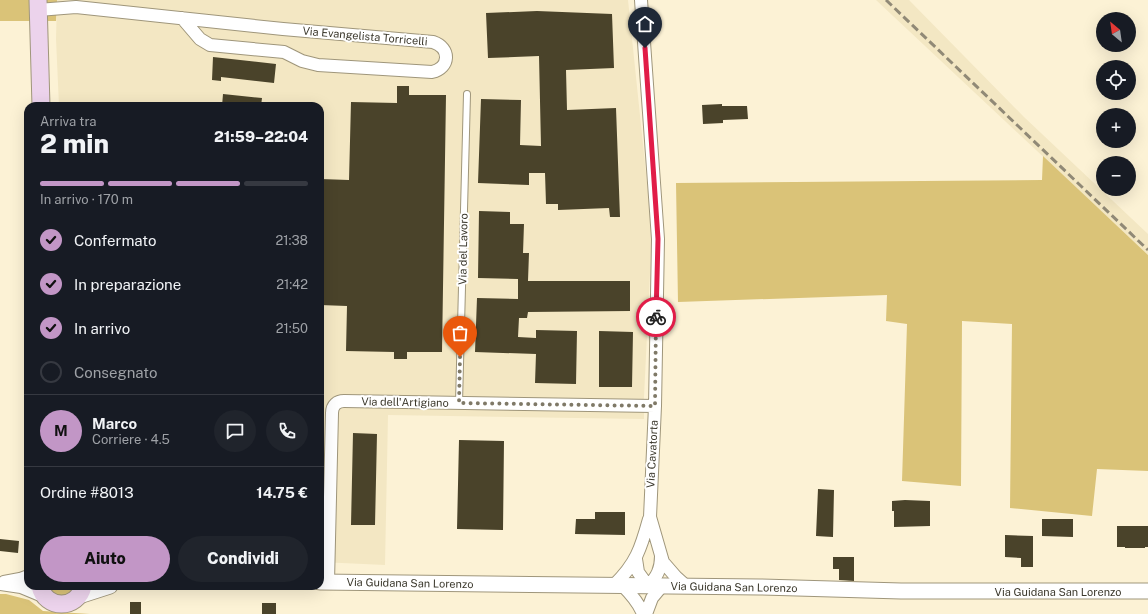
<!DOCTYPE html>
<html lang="it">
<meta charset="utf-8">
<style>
:root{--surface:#171b24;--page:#20242c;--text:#f1f3f6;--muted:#9ea1a6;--line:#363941;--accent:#c296c6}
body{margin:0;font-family:"Public Sans",sans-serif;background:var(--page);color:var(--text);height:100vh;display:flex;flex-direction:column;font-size:15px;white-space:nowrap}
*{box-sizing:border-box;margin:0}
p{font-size:13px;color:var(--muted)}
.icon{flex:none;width:22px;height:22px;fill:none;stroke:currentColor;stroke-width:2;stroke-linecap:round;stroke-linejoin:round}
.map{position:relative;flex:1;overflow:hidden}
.sheet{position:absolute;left:24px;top:102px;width:300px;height:488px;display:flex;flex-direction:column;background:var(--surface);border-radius:12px;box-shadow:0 4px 16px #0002}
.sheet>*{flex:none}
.needle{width:26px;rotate:331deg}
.fabs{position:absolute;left:1096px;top:12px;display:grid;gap:8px}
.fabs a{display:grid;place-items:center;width:40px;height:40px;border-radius:50%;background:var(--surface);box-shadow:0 4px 16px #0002;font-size:20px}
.pin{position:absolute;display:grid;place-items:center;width:34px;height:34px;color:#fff;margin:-41px -17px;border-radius:50% 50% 50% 0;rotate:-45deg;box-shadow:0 0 4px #0007}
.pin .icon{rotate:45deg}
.courier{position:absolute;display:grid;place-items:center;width:40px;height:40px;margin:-20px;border:3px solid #e11d48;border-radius:50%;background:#fff;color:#222;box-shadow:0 1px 5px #0007}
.overview em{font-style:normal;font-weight:800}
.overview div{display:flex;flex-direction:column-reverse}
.overview{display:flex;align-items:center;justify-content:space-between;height:68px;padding:0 16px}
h1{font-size:26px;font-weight:800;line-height:30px}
.bar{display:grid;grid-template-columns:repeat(4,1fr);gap:6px 4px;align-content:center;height:48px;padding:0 16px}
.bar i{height:5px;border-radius:3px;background:var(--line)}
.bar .active{background:var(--accent)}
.bar p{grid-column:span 4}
.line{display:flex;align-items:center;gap:10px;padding:0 16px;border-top:1px solid var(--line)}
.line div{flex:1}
.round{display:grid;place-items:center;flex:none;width:42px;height:42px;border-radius:21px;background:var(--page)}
ol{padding:0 16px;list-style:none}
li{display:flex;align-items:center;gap:12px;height:44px}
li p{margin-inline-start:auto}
li .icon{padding:4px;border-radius:50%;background:var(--accent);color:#111;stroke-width:4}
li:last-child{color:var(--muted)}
li i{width:22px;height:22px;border:2px solid var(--line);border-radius:50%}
.primary-button{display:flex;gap:8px;margin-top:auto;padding:8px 16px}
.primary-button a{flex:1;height:46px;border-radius:24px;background:var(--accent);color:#111;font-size:16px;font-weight:800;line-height:46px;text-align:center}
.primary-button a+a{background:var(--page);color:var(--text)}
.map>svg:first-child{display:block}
</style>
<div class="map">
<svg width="1148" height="614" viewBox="0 0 1148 614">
<rect width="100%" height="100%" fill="#fcf2d5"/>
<path fill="#f3e7c3" d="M 57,0 L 628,0 L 652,231 L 644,397 L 644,419 L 388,415 L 385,565 L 320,562 L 320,106 L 59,106 L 56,39 Z
M 876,0 L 909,0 L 1024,117 L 1148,234 L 1148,255 Z"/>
<path fill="#dac378" d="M 0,0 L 57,0 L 56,21 L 0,21 Z
M 1043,156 L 1148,255 L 1148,471 L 1097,469 L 1092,516 L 1010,508 L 1012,324 L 962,321 L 961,486 L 902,481 L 907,324 L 886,321 L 887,295 L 678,302 L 676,183 L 1042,180 Z
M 48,586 L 75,586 L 72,593 L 64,597 L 52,594 Z
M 0,594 L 6,594 L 29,600 L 43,611 L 90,614 L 0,614 Z"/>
<path fill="#4a432a" d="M 537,11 L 612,14 L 614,68 L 566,70 L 567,110 L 616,108 L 620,217 L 610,217 L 609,208 L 558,210 L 558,204 L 546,204 L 545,173 L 529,173 L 529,185 L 478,183 L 481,99 L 521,100 L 520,145 L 541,146 L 539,56 L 488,58 L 486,13 Z
M 213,57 L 276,64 L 274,83 L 221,77 L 221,81 L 212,80 Z
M 397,86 L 409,86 L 409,95 L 446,95 L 442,352 L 407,352 L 407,359 L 394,359 L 394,352 L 346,351 L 347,306 L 320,305 L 320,179 L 349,180 L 351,102 L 397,103 Z
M 223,94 L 262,98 L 261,106 L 222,106 Z
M 722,104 L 722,106 L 747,106 L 748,119 L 723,120 L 723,123 L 703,124 L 702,105 Z
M 479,211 L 510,212 L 510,224 L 524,224 L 523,253 L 529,253 L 528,281 L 630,281 L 630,311 L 528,312 L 527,318 L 519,318 L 518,337 L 536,338 L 536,330 L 577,331 L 576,384 L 535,383 L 536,354 L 475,352 L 477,298 L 518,299 L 518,279 L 478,278 Z
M 599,331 L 633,332 L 632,387 L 599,387 Z
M 353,433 L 377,434 L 375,525 L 351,525 Z
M 459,440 L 504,441 L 503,530 L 457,529 Z
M 818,489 L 834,490 L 833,537 L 816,536 Z
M 905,500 L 930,501 L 930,526 L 894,527 L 894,511 L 892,511 L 892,501 Z
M 595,512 L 625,512 L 625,535 L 575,534 L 576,519 L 595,519 Z
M 1042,519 L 1073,519 L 1073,537 L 1042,536 Z
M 1117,526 L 1148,526 L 1148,547 L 1145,547 L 1145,548 L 1125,548 L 1125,547 L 1117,547 Z
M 1005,535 L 1033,536 L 1033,567 L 1021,567 L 1021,558 L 1005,557 Z
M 0,539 L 19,541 L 18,553 L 0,551 Z
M 833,557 L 854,557 L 854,581 L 839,580 L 839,569 L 833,569 Z
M 130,602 L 141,602 L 141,614 L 130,614 Z
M 262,603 L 276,603 L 276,614 L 262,614 Z"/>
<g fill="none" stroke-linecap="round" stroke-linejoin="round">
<g stroke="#9f967b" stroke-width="8">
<path id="service" d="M 459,403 L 467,94"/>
</g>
<g stroke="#9f967b" stroke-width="14">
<path id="minor" d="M 641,0 L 658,239 L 655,406 L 650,517 L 663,562 L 676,577 L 686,586
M 38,10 L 76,7 L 283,29 L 433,42 C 451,48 450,68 432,72 L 318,65 L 302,61 L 284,52 L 210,45 L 200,39 L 182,18
M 636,559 L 638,572 L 648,586 C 657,577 661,569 661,556
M 4,582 L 20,579 L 28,576
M 328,582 L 332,413 C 332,405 337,401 344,401 L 655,406
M 0,584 L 21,587 L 45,597
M 614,585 C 636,564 641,548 649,519
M 622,585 C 631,594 639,603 643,614
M 646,614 L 652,598 L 662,586"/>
</g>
<g stroke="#9f967b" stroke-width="17">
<path id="tertiary" d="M 320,582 L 760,587 L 901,591 L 1148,591
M 79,596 L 110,586"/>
</g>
<g stroke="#9f967b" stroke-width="19">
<path id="secondary" d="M 38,0 L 41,106
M 40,586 C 45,610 78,610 83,586"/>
</g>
<use href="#service" stroke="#fff" stroke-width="6"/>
<use href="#minor" stroke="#fff" stroke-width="12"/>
<use href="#tertiary" stroke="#fff" stroke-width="15"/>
<use href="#secondary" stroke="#ecd3ec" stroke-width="17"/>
<path stroke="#908976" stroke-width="3" stroke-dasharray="8 4" stroke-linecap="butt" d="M 886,0 L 1148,250"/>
</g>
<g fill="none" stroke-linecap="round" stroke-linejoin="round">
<path stroke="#7f7967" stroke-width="4" stroke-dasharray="0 7.2" d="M 460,357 L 459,403 L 655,406 L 656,317"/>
<path stroke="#e11d48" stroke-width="5" d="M 645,48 L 658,239 L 656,317"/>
</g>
<g text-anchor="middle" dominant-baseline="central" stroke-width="4" stroke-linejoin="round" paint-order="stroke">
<g font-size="11" fill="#3b382c" stroke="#fff">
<text transform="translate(365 36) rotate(5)">Via Evangelista Torricelli</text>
<text transform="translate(463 249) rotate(-89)">Via del Lavoro</text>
<text transform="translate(405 402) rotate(1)">Via dell'Artigiano</text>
<text transform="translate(652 454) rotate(-87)">Via Cavatorta</text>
<text transform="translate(410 583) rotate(1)">Via Guidana San Lorenzo</text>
<text transform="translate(734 587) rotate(1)">Via Guidana San Lorenzo</text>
<text x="1058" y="592">Via Guidana San Lorenzo</text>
</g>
</g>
</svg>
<div class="fabs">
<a><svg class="needle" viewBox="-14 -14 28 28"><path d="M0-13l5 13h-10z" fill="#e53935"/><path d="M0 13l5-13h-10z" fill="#9ea1a6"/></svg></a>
<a><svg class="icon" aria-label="locate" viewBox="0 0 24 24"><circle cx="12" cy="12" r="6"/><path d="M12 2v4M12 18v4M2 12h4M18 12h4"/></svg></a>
<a>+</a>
<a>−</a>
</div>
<div class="pin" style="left:460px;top:357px;background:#ea580c"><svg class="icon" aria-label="bag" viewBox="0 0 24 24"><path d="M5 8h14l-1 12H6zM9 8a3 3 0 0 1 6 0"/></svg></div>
<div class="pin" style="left:645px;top:48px;background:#1f2937"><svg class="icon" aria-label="home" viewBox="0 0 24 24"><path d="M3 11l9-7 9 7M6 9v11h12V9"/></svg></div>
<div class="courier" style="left:656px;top:317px"><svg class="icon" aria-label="bike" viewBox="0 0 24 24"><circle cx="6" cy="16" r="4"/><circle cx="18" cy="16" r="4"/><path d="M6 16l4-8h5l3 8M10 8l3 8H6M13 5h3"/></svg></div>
<section class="sheet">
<div class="overview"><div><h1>2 min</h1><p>Arriva tra</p></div><em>21:59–22:04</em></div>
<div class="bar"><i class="active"></i><i class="active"></i><i class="active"></i><i></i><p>In arrivo · 170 m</p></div>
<ol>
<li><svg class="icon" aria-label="check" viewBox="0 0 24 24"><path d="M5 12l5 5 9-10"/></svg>Confermato<p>21:38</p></li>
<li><svg class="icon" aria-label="check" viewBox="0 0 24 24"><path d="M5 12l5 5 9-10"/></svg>In preparazione<p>21:42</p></li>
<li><svg class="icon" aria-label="check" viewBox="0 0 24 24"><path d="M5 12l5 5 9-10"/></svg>In arrivo<p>21:50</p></li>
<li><i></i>Consegnato</li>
</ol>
<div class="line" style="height:72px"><b class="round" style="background:var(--accent);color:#111">M</b><div><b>Marco</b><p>Corriere · 4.5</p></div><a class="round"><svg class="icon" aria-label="chat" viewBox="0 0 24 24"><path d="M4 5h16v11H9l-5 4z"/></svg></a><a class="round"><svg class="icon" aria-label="phone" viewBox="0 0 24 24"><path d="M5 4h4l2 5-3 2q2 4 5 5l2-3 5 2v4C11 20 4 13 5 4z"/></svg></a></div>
<div class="line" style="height:52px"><div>Ordine #8013</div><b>14.75 €</b></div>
<div class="primary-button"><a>Aiuto</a><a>Condividi</a></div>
</section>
</div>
